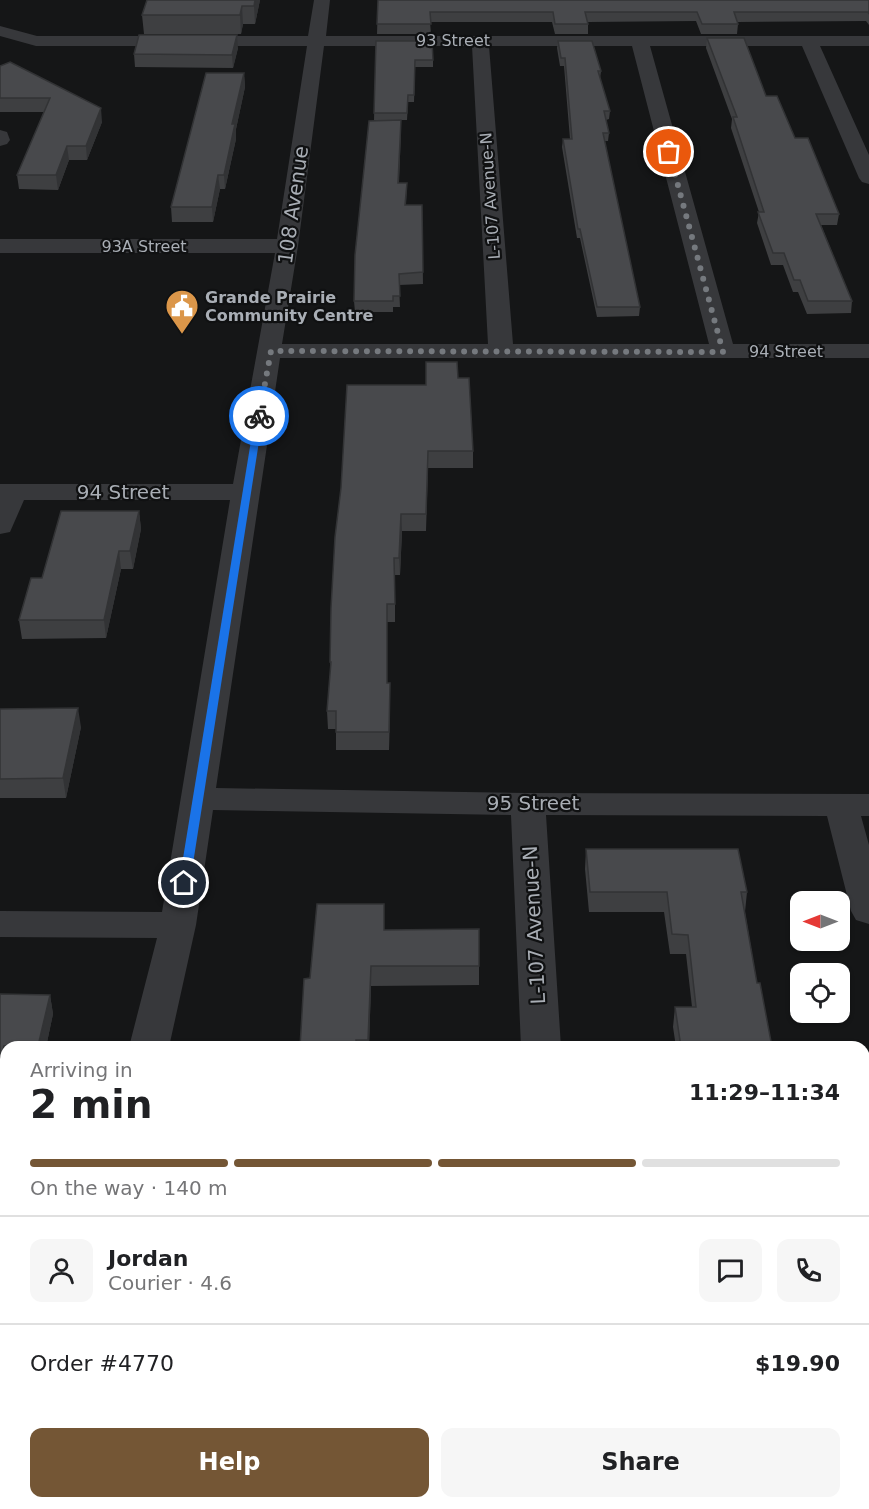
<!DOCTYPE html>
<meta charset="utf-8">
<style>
:root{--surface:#fff;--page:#f6f6f6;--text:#202124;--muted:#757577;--line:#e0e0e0;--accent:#745635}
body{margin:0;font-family:"DejaVu Sans",sans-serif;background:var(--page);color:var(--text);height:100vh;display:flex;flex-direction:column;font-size:22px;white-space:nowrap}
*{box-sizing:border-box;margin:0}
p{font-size:20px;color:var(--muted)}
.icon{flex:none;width:33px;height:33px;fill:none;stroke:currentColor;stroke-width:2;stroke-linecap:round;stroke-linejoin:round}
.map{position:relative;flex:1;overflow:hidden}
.panel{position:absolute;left:0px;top:1041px;width:870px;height:468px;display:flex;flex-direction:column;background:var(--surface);border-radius:18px 18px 0 0;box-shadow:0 2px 4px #0004}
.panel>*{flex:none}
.needle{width:39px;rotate:270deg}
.fabs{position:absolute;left:790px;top:891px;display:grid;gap:12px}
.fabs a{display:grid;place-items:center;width:60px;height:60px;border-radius:12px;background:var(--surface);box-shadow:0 2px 4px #0004;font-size:30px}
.pin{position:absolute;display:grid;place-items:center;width:51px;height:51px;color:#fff;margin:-26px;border:3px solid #fff;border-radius:50%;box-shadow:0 2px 6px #0007}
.courier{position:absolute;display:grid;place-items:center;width:60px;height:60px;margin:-30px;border:4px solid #1a73e8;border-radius:50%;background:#fff;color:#222;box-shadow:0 2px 8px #0007}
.summary em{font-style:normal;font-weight:700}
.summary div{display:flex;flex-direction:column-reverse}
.summary{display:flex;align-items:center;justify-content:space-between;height:102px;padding:0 30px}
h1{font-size:39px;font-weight:700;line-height:45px}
.bar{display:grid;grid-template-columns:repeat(4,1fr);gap:9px 6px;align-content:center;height:72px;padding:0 30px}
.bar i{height:8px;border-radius:4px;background:var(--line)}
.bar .selected{background:var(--accent)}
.bar p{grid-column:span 4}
.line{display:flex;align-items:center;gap:15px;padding:0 30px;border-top:2px solid var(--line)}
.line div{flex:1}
.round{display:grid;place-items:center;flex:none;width:63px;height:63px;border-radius:12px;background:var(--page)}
.primary-button{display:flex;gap:12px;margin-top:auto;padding:12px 30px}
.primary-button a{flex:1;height:69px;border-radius:12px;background:var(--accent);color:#fff;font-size:24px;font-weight:700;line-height:69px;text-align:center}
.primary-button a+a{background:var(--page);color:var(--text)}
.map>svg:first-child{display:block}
</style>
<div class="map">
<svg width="869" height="1509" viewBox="0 0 869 1509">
<rect width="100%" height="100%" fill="#151617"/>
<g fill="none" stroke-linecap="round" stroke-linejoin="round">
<path fill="#37383b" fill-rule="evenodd" d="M 314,0 L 330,0 L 326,36 L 869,36 L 869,46 L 820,46 L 869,155 L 869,184 L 862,182 L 859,178 L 802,46 L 650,46 L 733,344 L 869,344 L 869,358 L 280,358 L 216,788 L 528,793 L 869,794 L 869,816 L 861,816 L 869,845 L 869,924 L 856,920 L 851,911 L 827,816 L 546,815 L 561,1047 L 521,1047 L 511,815 L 213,810 L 196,925 L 169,1047 L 129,1047 L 157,938 L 0,937 L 0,911 L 162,912 L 230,500 L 24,500 L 10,532 L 0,534 L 0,484 L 233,484 L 275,253 L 0,253 L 0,239 L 277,239 L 307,46 L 36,46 L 0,36 L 0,26 L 37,36 L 308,36 ZM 324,46 L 472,46 L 488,344 L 282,344 L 298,246 ZM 489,46 L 632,46 L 709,344 L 513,344 Z
M 0,130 L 7,132 L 10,140 L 7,144 L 0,146 Z
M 19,1503 L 106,1503 L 109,1509 L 18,1509 Z
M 542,1503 L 592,1503 L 592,1509 L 542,1509 Z"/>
</g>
<path fill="#3e3f41" d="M 147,0 L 260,0 L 255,24 L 243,24 L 241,34 L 144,34 L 142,15 Z
M 378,0 L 869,0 L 869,25 L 866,21 L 737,22 L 738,24 L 737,34 L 701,34 L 696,21 L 588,22 L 588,34 L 555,34 L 552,22 L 430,22 L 431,34 L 377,34 Z
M 707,38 L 766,96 L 795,138 L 839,214 L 837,225 L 821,225 L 852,301 L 851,313 L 807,314 L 798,292 L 793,292 L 783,265 L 771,265 L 757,223 L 759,212 L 731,128 L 732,119 L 706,48 Z
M 376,41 L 433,60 L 433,67 L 415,67 L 414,102 L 408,102 L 407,120 L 374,120 Z
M 558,41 L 601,71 L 600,79 L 610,111 L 609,119 L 606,120 L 609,133 L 608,141 L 604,141 L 640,307 L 639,316 L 597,317 L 580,238 L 577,238 L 562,147 L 563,139 L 570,139 L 564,66 L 560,66 L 557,48 Z
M 238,48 L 233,68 L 135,67 L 134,54 Z
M 0,66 L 102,122 L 87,160 L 69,160 L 58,190 L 19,189 L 17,175 L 44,112 L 0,112 Z
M 244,73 L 245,87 L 236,129 L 236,139 L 225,189 L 220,189 L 213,222 L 172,222 L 171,207 Z
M 401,131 L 399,183 L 407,183 L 406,205 L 422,205 L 423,284 L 399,285 L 400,307 L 393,307 L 393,312 L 355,312 L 354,301 Z
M 458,378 L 473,451 L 473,468 L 428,468 L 426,531 L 402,531 L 400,575 L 395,575 L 395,622 L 387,622 L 387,683 L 390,702 L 389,750 L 336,750 L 336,729 L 328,729 L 327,711 L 330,675 L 330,662 L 426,385 Z
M 139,511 L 141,529 L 133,569 L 121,569 L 106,638 L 22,639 L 19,620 L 42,578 Z
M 0,709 L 81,727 L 66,798 L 0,798 Z
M 586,849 L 747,892 L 745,912 L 757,983 L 772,1047 L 676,1047 L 673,1027 L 675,1007 L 692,1007 L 686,954 L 670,954 L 664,912 L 589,912 L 585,869 Z
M 385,930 L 479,966 L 479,985 L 371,986 L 369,1047 L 300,1047 L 310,978 Z
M 0,994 L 50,995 L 53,1014 L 46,1047 L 6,1047 L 6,1077 L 0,1104 Z
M 787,1503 L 864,1503 L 869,1509 L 788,1509 Z"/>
<path fill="#323335" d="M 255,0 L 260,0 L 255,24 L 254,6 Z
M 242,6 L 243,24 L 241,34 L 240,15 Z
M 237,35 L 238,48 L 233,68 L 232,55 Z
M 244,73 L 245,87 L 236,129 L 236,139 L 225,189 L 224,175 L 232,124 Z
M 101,108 L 102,122 L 87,160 L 86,146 Z
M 67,146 L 69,160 L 58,190 L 56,175 Z
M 218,175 L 220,189 L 213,222 L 212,207 Z
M 139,511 L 141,529 L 133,569 L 130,551 Z
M 401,514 L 402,531 L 400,575 L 399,558 Z
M 119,551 L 121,569 L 106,638 L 104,620 Z
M 390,683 L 390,702 L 389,750 L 389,732 Z
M 78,708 L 81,727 L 66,798 L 63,778 Z
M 371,966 L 371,986 L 369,1047 L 368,1047 Z
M 50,995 L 53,1014 L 46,1047 L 38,1047 Z
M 4,1046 L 6,1055 L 6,1077 L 0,1104 L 0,1065 Z"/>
<path fill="#48494c" stroke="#323335" stroke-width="1.5" d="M 147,0 L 255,0 L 254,6 L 242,6 L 240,15 L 142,15 Z
M 378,0 L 869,0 L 869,14 L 868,12 L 734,12 L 738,24 L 702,24 L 697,12 L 585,12 L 588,24 L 555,24 L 553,12 L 430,12 L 431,24 L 377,24 Z
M 139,35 L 237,35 L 232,55 L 134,54 Z
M 707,38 L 744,38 L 766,96 L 777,96 L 795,138 L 808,138 L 839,214 L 816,214 L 852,301 L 808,301 L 800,280 L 794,280 L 784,253 L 773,253 L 758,212 L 764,212 L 733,117 L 737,117 Z
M 376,41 L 432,41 L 433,60 L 415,60 L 414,95 L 408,95 L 407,113 L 374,113 Z
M 558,41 L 592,41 L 601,71 L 598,71 L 610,111 L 604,111 L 609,133 L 603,133 L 640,307 L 597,307 L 580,229 L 578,229 L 563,139 L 572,139 L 565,58 L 561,58 Z
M 10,62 L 101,108 L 86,146 L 67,146 L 56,175 L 17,175 L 50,98 L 0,98 L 0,66 Z
M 206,73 L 244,73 L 232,124 L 235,124 L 224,175 L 218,175 L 212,207 L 171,207 Z
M 401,120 L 398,183 L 407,183 L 405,205 L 422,205 L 423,272 L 399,274 L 400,296 L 393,296 L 393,301 L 354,301 L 355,255 L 369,121 Z
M 426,362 L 457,362 L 458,378 L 469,378 L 473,451 L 428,451 L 426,514 L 401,514 L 399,558 L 394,558 L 395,604 L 387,604 L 387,683 L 390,683 L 389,732 L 336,732 L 336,711 L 327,711 L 331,662 L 330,662 L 331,608 L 335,537 L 341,488 L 347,385 L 426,385 Z
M 61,511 L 139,511 L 130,551 L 119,551 L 104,620 L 19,620 L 31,578 L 42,578 Z
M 78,708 L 63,778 L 0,779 L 0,709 Z
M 586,849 L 738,849 L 747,892 L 741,892 L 757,983 L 760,983 L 772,1047 L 681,1047 L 675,1007 L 696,1007 L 688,935 L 672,934 L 667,892 L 590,892 Z
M 317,904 L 384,904 L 384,930 L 479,929 L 479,966 L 371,966 L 368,1040 L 356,1040 L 356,1047 L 300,1047 L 304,979 L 310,978 Z
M 0,994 L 50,995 L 38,1046 L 4,1046 L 0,1065 Z
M 864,1485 L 867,1485 L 869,1497 L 869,1509 L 795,1509 L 794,1503 L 864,1503 Z
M 326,1503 L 394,1503 L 394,1509 L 326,1509 Z"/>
<path fill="#1a73e8" d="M 259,414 L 263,416 L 190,883 L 184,887 L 179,883 L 255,416 Z"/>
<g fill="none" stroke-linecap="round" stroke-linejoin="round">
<path stroke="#75797e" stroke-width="6" stroke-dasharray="0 10.8" d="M 259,416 L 271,351 L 723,352 L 669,152"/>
</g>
<defs>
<g id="civic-pin" transform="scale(1.725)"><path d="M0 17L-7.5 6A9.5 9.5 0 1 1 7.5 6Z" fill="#db9649" stroke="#101112"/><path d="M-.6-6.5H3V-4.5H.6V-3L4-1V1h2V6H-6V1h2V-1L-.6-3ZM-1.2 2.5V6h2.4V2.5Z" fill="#fff"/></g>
</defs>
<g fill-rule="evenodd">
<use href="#civic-pin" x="182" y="306"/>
</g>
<g text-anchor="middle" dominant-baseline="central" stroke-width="4.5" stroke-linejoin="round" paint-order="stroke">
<g font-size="16" fill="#a9aeb5" stroke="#101112">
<text x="453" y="40">93 Street</text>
<text transform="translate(490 196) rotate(-94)">L-107 Avenue-N</text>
<text x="144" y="246">93A Street</text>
<text x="786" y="351">94 Street</text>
</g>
<g font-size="16" font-weight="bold" fill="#a9aeb5" stroke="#101112" text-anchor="start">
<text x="205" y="297">Grande Prairie<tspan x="205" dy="18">Community Centre</tspan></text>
</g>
<g font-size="20" fill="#a9aeb5" stroke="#101112">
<text transform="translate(293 205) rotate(-82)">108 Avenue</text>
<text x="123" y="492">94 Street</text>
<text x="533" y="803">95 Street</text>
<text transform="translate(534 925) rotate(-93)">L-107 Avenue-N</text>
</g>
</g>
</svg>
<div class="fabs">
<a><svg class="needle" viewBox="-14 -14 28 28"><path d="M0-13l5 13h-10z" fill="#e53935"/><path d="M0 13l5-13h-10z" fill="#757577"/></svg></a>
<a><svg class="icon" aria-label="locate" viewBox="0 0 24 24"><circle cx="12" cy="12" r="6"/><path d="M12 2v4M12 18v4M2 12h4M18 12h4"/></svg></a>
</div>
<div class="pin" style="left:669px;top:152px;background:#ea580c"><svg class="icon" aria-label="bag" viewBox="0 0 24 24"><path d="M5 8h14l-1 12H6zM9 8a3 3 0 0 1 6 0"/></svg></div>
<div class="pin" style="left:184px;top:883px;background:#1f2937"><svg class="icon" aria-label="home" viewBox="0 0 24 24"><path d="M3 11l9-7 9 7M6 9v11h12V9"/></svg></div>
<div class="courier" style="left:259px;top:416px"><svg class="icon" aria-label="bike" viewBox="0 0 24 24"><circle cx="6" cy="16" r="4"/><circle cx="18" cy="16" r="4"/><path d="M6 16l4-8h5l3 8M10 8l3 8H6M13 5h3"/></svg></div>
<section class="panel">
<div class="summary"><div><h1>2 min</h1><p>Arriving in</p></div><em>11:29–11:34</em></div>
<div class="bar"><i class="selected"></i><i class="selected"></i><i class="selected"></i><i></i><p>On the way · 140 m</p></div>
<div class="line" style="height:108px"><a class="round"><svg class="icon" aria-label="person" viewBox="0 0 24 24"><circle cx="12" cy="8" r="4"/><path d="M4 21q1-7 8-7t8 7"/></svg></a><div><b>Jordan</b><p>Courier · 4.6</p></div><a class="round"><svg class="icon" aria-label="chat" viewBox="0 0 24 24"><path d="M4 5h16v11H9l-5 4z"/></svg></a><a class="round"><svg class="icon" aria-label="phone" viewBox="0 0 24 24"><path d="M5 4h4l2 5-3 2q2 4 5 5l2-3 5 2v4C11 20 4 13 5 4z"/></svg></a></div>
<div class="line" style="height:78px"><div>Order #4770</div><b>$19.90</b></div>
<div class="primary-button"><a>Help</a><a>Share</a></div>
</section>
</div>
